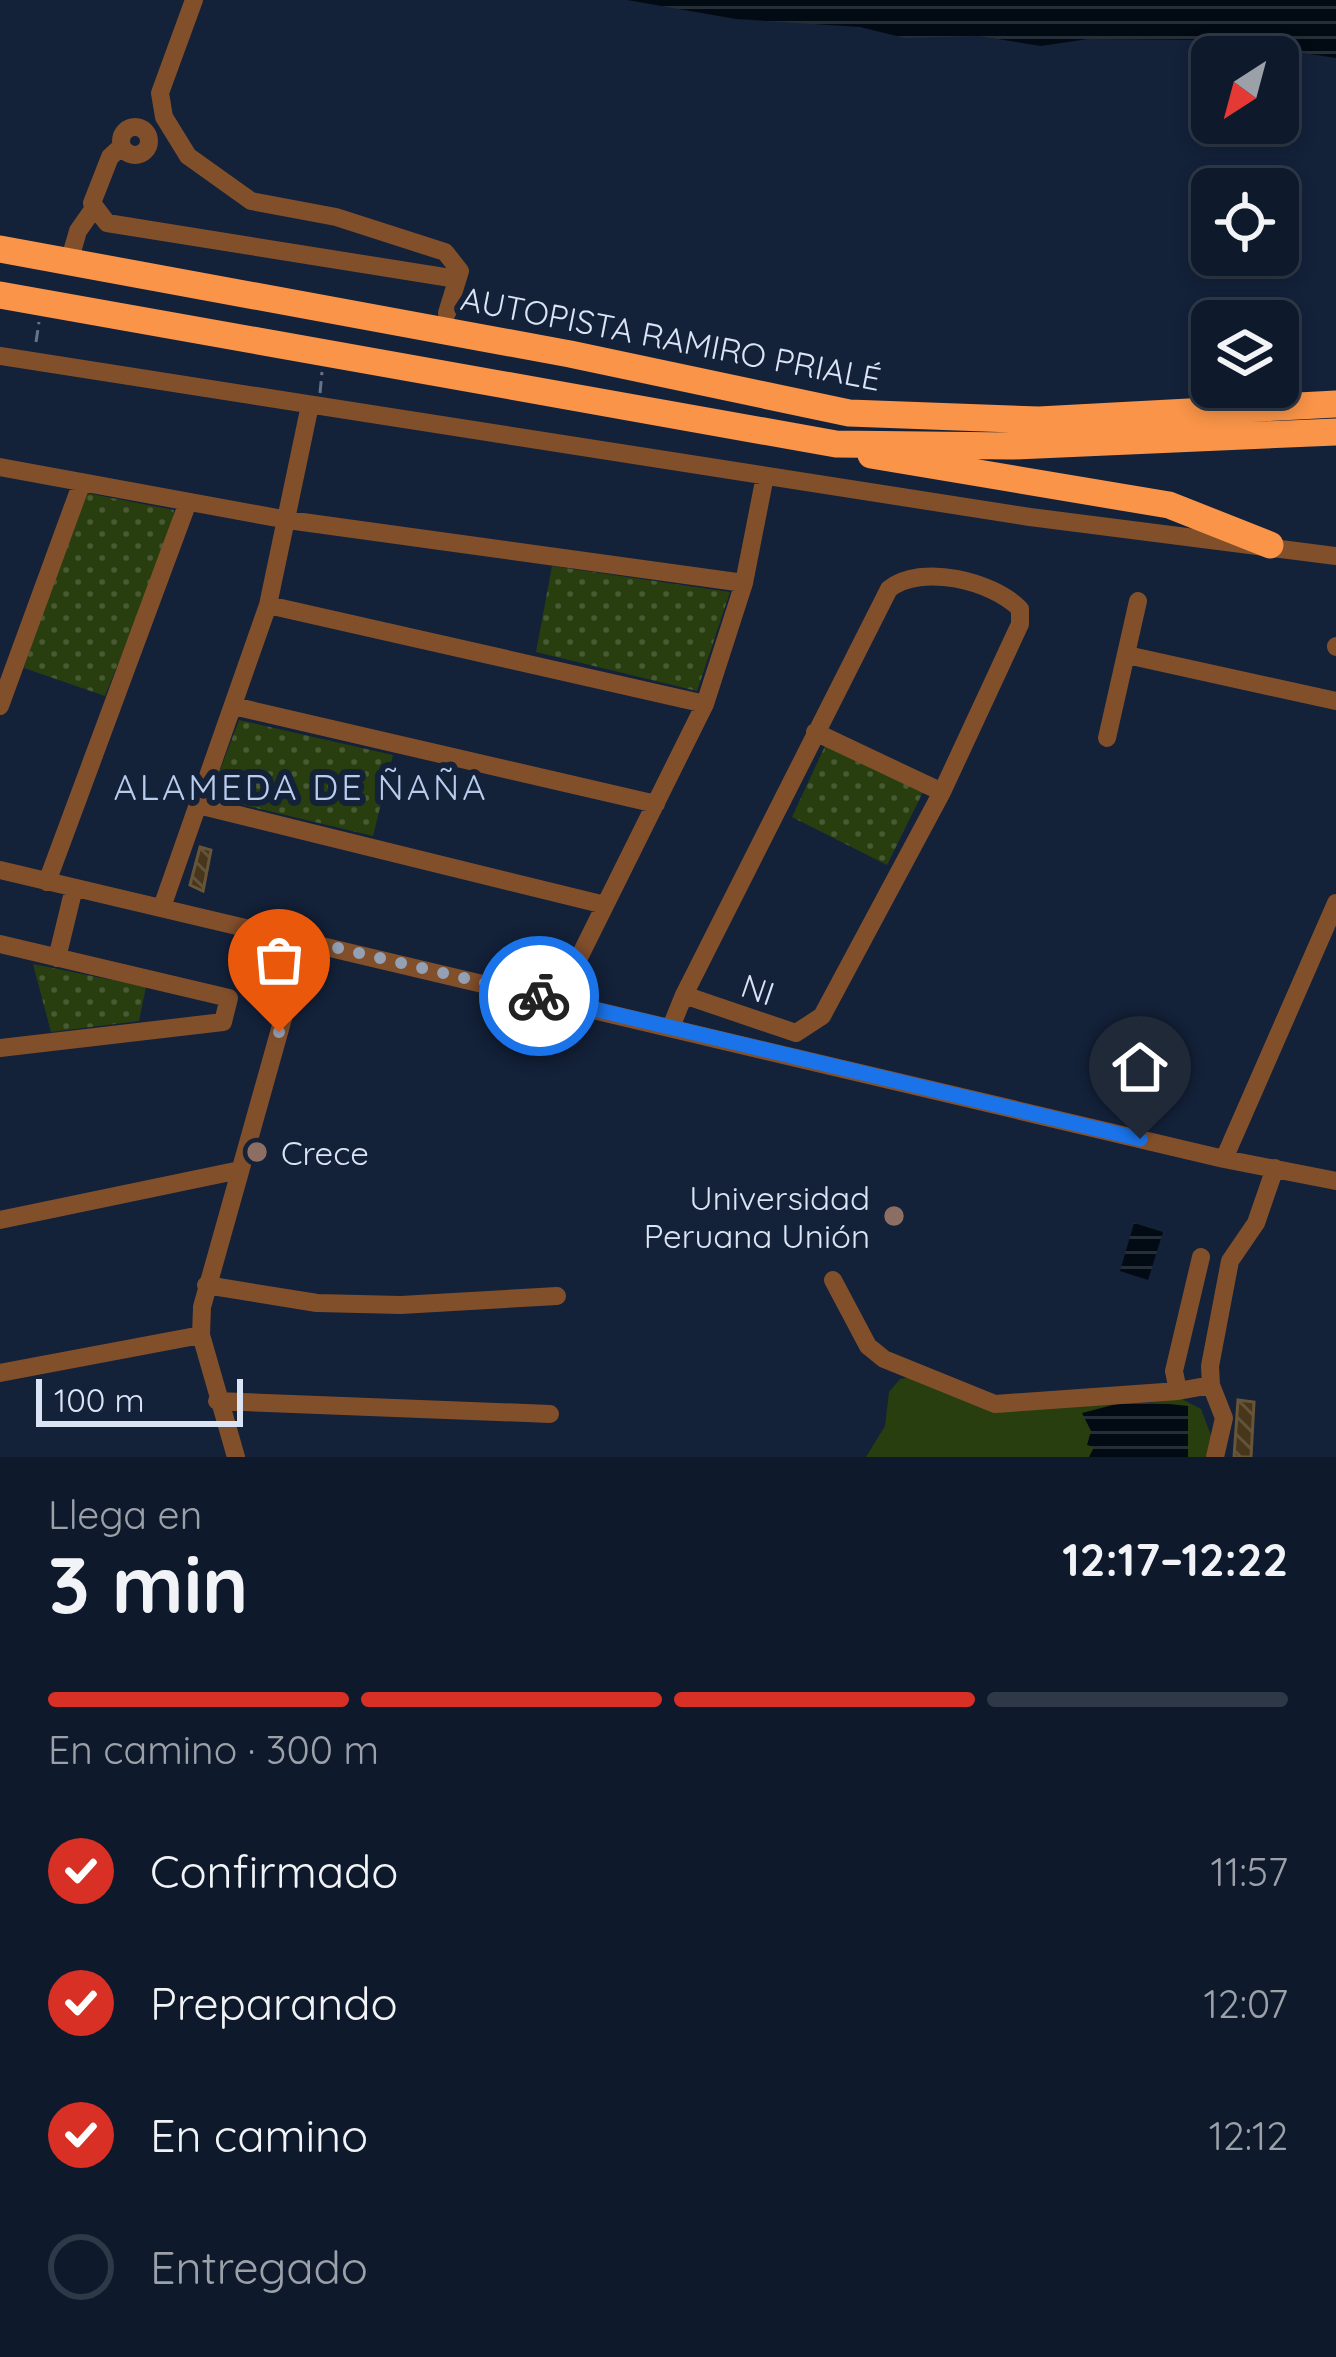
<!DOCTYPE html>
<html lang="es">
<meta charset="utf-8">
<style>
:root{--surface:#0e192b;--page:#1c2637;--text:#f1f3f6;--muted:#9ba0a9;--line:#2e3847;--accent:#d93025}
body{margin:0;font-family:Quicksand,sans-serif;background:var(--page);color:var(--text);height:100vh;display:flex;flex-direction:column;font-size:45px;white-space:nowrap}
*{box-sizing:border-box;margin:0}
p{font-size:39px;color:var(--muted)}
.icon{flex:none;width:66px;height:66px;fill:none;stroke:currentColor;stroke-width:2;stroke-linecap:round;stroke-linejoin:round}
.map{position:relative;height:1457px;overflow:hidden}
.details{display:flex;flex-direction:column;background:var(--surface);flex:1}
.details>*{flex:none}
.needle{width:78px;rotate:216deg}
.buttons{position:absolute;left:1191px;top:36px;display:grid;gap:24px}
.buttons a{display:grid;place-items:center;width:108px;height:108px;border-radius:18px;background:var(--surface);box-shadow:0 6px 18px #0003,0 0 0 3px var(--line);font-size:60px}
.scale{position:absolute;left:36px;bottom:30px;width:207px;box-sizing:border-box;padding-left:12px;border:6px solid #dae4f4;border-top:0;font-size:33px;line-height:42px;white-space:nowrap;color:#dae4f4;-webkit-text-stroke:9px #132139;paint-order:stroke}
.pin{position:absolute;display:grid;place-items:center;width:102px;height:102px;color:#fff;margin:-123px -51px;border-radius:50% 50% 50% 0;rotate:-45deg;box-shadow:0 0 12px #0007}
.pin .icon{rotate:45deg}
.courier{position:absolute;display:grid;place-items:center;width:120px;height:120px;margin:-60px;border:9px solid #1a73e8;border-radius:50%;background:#fff;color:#222;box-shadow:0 3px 15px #0007}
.summary em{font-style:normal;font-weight:800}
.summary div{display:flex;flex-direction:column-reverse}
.summary{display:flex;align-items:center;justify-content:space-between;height:204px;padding:0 48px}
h1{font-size:78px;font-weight:800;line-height:90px}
.bar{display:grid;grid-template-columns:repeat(4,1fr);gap:18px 12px;align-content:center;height:144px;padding:0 48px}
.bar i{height:15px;border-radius:9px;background:var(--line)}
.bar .current{background:var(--accent)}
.bar p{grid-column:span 4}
ol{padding:0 48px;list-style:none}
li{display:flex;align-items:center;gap:36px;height:132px}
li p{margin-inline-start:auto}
li .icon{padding:12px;border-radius:50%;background:var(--accent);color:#fff;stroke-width:4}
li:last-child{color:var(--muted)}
li i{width:66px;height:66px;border:6px solid var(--line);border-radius:50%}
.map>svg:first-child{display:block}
</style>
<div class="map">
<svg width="1336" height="1457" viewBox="0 0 1336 1457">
<defs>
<pattern id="park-dots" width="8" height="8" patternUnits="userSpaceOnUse" patternTransform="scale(3)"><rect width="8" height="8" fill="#293e0f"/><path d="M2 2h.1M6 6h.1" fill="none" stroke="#475a33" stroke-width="1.8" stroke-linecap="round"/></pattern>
<pattern id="water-rules" width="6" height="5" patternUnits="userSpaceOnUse" patternTransform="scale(3)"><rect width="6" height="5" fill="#020b14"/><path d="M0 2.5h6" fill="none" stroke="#262e37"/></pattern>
<pattern id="building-back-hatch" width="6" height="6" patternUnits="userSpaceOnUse" patternTransform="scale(3)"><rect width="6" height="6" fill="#48361a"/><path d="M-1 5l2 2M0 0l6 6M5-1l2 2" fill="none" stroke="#62533c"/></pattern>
</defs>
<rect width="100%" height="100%" fill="#132139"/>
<path fill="#293e0f" d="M 912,1377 L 976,1403 L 1180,1398 L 1201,1409 L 1217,1451 L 1216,1457 L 866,1457 L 885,1426 L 889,1392 L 900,1379 Z"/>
<path fill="url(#park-dots)" d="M 81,492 L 174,510 L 170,537 L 105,696 L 24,668 Z
M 552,566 L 730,592 L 697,691 L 536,652 Z
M 239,720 L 393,755 L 373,836 L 210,797 Z
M 825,746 L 923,792 L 887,865 L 792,817 Z
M 33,964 L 146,987 L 139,1021 L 51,1032 Z"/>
<path fill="url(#water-rules)" d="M 627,0 L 1336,0 L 1336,58 L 1217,40 L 1088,39 L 1041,46 L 979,36 L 905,38 L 860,27 L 736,19 Z
M 1134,1223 L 1163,1232 L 1148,1280 L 1120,1271 Z
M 1132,1400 L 1188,1406 L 1188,1457 L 1089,1457 L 1094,1447 L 1087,1445 L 1091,1431 L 1082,1413 Z"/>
<path fill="url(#building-back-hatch)" stroke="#685538" stroke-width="3" d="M 200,847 L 211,850 L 203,891 L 190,885 Z
M 1238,1400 L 1254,1402 L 1251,1457 L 1234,1457 Z"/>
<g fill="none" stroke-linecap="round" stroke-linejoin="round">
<path stroke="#677388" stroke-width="3" stroke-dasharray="12 6" stroke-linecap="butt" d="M 36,342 L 39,322
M 320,393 L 322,372"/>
<path stroke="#824f2b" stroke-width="18" d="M 194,0 L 160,93 L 164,117 L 188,156 L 251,201 L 336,217 L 445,252 L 460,271 L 447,313
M121 141a14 14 0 1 1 28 0a14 14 0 1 1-28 0Z
M 122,146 L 110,157 L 92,203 L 107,223 L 457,279
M 69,262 L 78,231 L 94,208
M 0,356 L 1030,517 L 1336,556
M 0,467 L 288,520 L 744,583
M 268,605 L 705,704
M 1336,647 L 1336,646
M 1127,655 L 1336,701
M 0,706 L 82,482
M 233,706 L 656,804
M 815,732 L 942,792
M 1107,738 L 1138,601
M 198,805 L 605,905
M 0,870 L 1224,1159 L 1336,1181
M 47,882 L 188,502
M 162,907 L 268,605 L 310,405
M 0,944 L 229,998 L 223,1022 L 0,1048
M 57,958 L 74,888
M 558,1000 L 705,704 L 744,583 L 765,476
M 671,1027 L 684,995 L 889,589 C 921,563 993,581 1020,609 L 1020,624 L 942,792 L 822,1016 L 796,1033 L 684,995
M 1224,1159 L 1336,903
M 0,1220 L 240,1170
M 1201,1257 L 1174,1371 L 1178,1391 L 1211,1385
M 833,1280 L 868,1346 L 884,1359 L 995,1404 L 1178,1391
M 206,1285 L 317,1303 L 401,1305 L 557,1296
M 0,1373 L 201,1335
M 217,1401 L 550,1414
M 236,1457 L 201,1335 L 202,1307 L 305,940
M 1215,1457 L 1224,1418 L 1211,1385 L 1210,1366 L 1230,1261 L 1256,1223 L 1275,1168"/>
<path stroke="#f99448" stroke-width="27" d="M 0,249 L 570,354 L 849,413 L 1039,420 L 1336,404
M 0,295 L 836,444 L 1013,446 L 1336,432
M 871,455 L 1169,505 L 1270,545"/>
</g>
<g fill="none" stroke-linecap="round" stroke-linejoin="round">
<path stroke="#94a0b3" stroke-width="12" stroke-dasharray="0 21.6" d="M 279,1032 L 305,940 L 539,996"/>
<path stroke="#1a73e8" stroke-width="15" d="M 539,996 L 1140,1139"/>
</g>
<g fill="#8d6e63" stroke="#132139" stroke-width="4.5">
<circle cx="257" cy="1152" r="12"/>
<circle cx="894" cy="1216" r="12"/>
</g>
<g text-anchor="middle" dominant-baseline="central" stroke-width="12" stroke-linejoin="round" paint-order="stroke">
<g font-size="33" fill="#dae4f4" stroke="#132139">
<text transform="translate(671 338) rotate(11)">AUTOPISTA RAMIRO PRIALÉ</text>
<text transform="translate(758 989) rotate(19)">NI</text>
</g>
<g font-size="33" fill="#dae4f4" stroke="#132139" text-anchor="start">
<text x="281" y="1152">Crece</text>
<text x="870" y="1197" text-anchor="end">Universidad<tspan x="870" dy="38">Peruana Unión</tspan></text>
</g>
<g font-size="36" letter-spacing="3" fill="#b9ccec" stroke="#132139">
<text x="301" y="786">ALAMEDA DE ÑAÑA</text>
</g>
</g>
</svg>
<div class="buttons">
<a><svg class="needle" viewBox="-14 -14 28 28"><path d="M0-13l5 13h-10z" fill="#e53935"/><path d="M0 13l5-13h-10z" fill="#9ba0a9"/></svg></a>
<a><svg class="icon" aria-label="locate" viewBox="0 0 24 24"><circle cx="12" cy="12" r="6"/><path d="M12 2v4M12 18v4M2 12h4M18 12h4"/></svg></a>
<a><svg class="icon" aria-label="layers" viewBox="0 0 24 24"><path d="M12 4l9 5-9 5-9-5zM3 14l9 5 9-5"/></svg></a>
</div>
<div class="scale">100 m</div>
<div class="pin" style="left:279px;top:1032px;background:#ea580c"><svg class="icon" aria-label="bag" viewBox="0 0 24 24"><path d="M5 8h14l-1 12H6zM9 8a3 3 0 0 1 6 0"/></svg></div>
<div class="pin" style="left:1140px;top:1139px;background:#1f2937"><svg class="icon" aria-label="home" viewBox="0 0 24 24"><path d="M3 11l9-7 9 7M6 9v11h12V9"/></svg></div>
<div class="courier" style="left:539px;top:996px"><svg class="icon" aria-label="bike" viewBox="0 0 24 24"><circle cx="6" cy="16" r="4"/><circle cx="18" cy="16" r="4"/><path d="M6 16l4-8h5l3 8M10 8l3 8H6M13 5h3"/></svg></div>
</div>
<section class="details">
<div class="summary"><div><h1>3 min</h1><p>Llega en</p></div><em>12:17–12:22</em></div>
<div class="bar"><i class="current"></i><i class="current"></i><i class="current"></i><i></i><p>En camino · 300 m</p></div>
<ol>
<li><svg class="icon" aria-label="check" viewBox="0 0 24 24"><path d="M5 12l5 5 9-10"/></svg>Confirmado<p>11:57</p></li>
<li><svg class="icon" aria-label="check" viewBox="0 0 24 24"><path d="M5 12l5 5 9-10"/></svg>Preparando<p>12:07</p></li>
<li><svg class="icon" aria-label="check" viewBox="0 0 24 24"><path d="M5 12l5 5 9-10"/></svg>En camino<p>12:12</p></li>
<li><i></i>Entregado</li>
</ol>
</section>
